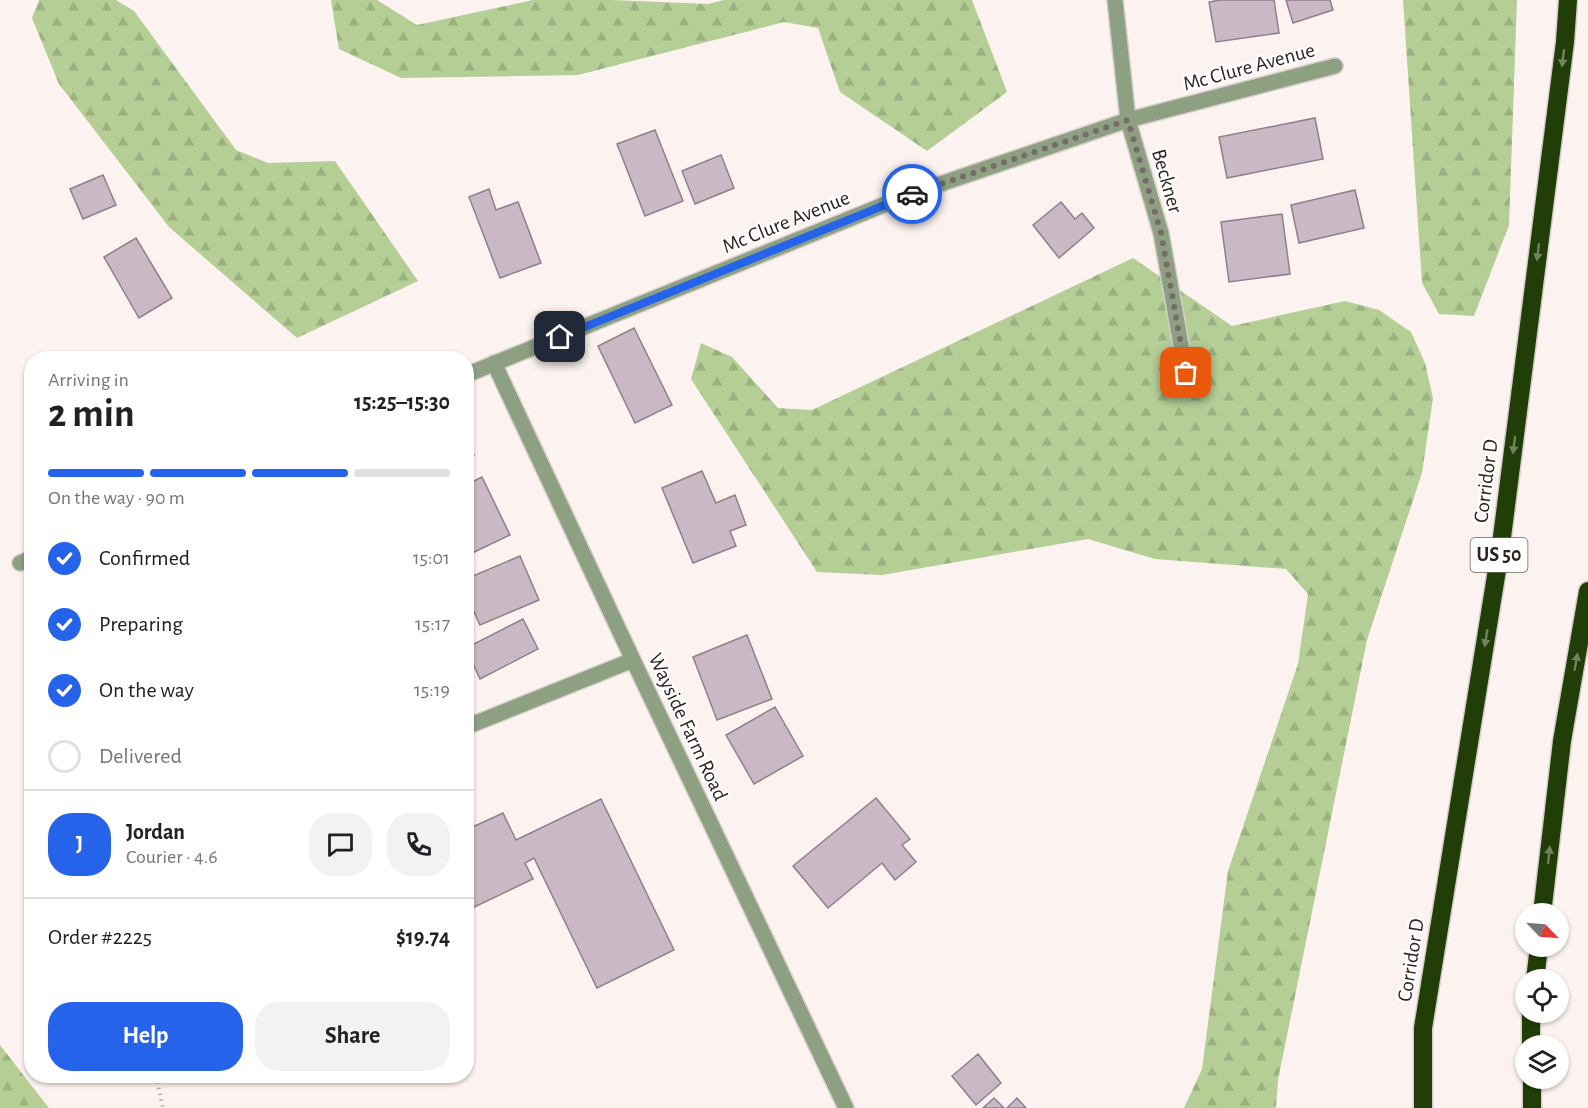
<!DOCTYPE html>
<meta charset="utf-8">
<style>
:root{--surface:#fff;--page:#f2f2f2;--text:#202124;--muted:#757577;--line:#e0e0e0;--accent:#2563eb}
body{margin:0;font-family:"Alegreya Sans",sans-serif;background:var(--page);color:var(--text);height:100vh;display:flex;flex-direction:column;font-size:22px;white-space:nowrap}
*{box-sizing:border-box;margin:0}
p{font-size:20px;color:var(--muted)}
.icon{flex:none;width:33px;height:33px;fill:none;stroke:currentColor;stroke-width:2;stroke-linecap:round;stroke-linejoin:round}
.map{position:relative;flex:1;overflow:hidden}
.sheet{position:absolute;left:24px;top:351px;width:450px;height:732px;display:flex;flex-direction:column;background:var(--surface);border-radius:24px;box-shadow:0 2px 4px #0004}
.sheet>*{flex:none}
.needle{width:39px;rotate:115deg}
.buttons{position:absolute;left:1515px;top:903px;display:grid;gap:12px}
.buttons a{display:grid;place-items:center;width:54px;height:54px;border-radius:50%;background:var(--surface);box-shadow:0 2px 4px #0004;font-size:30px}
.pin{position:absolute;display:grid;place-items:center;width:51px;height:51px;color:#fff;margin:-26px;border-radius:12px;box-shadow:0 3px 9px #0006}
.courier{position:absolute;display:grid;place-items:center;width:60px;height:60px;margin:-30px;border:4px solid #2563eb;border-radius:50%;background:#fff;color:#222;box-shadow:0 2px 8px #0007}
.summary em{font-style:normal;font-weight:700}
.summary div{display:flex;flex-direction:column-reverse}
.summary{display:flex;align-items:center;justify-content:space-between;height:102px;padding:0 24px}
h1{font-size:39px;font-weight:700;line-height:45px}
.bar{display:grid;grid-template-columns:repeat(4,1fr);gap:9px 6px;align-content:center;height:72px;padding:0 24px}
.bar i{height:8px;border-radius:4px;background:var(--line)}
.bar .on{background:var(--accent)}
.bar p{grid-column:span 4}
.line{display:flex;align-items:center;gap:15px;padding:0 24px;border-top:2px solid var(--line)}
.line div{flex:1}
.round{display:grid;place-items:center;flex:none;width:63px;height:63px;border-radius:24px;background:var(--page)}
ol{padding:0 24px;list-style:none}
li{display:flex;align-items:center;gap:18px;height:66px}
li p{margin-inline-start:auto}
li .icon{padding:6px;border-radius:50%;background:var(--accent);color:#fff;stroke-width:4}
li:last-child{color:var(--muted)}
li i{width:33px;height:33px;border:3px solid var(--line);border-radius:50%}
.button{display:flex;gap:12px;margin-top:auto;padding:12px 24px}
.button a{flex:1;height:69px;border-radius:24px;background:var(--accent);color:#fff;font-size:24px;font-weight:700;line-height:69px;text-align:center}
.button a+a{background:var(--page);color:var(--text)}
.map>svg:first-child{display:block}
</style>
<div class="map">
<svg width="1588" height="1108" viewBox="0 0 1588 1108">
<defs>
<pattern id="forest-firs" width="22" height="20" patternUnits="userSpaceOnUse" patternTransform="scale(1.5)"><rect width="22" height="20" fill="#b4ce96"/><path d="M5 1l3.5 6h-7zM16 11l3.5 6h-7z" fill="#9bb181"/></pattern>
</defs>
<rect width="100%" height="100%" fill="#fcf3f0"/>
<path fill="url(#forest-firs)" d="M 39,0 L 116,0 L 134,11 L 236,150 L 268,163 L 335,161 L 418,281 L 297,338 L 169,227 L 59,84 L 32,18 Z
M 331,0 L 377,0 L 417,25 L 533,0 L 612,0 L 708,4 L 724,0 L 972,0 L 1007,92 L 927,151 L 840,92 L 818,28 L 784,22 L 578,75 L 401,78 L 339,49 Z
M 1403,0 L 1517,0 L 1509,225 L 1474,316 L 1439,314 L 1422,283 Z
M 1133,258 L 1232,326 L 1345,301 L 1379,310 L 1411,332 L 1425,363 L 1433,398 L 1422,473 L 1367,640 L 1278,1080 L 1276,1108 L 1184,1108 L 1202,1069 L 1228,871 L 1298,664 L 1308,594 L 1286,569 L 1155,559 L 1088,539 L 882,575 L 817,572 L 691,379 L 701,343 L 732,357 L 778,408 L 812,410 Z
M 0,1045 L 49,1108 L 0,1108 Z"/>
<path fill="#cab8c4" stroke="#907f8b" stroke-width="1.5" d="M 1220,0 L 1274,0 L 1279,33 L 1216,42 L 1209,2 Z
M 1286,0 L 1330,0 L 1333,10 L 1293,23 Z
M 1315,118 L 1323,159 L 1227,178 L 1219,137 Z
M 655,130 L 683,201 L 645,216 L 617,144 Z
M 721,155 L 734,188 L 695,204 L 682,171 Z
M 103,175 L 116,205 L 83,219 L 70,189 Z
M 489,189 L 496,210 L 518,202 L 541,263 L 500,278 L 469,197 Z
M 1355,190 L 1364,228 L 1299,243 L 1291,205 Z
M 1061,202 L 1075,219 L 1082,213 L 1094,228 L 1059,258 L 1033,225 Z
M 1282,214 L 1290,274 L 1229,282 L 1221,222 Z
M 136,238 L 172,298 L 139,318 L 104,257 Z
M 634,328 L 672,405 L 635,423 L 598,346 Z
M 466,441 L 474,455 L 466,459 Z
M 702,471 L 716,503 L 735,495 L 746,525 L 730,531 L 736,546 L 693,563 L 662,488 Z
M 482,477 L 510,535 L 466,556 L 466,485 Z
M 520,556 L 539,600 L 480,625 L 466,594 L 466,579 Z
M 523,619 L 538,649 L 480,679 L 466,648 Z
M 747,635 L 772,699 L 717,720 L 693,657 Z
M 775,707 L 803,756 L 754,784 L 726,735 Z
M 876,798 L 910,839 L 902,845 L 916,862 L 895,880 L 882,863 L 828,908 L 793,866 Z
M 601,799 L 674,950 L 597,988 L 534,858 L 525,863 L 533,879 L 466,911 L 466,830 L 503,813 L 516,840 Z
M 978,1054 L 1001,1083 L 976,1105 L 952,1076 Z
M 994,1098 L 1004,1108 L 983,1108 Z
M 1017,1098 L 1026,1108 L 1007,1108 Z"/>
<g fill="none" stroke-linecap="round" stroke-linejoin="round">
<g stroke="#d7cecb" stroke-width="18">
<path id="service" d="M 466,727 L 633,660"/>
</g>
<g stroke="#d7cecb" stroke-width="18">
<path id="minor" d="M 1115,0 L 1128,120 L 1161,233 L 1186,373
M 494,363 L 633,660 L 846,1108
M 466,375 L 908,195 L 1128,120 L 1335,66
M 20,563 L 32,558"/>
</g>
<g stroke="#d7cecb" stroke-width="21">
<path id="motorway" d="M 1542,914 L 1562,741 L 1588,591
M 1535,980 L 1539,946
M 1531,1046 L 1531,1012
M 1532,1078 L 1532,1108
M 1423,1108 L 1423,1028 L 1501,545 L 1565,42 L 1568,0"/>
</g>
<path stroke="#b6adaa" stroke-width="4" stroke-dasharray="1.5 4.5" stroke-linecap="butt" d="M 156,1076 L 163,1108"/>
<use href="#service" stroke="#8da082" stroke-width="15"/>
<use href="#minor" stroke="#8da082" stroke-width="15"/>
<use href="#motorway" stroke="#213e08" stroke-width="18"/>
</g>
<defs><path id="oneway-solid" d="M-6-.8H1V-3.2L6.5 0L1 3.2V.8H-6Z" transform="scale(1.5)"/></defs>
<g fill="#6f825e">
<use href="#oneway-solid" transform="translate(1563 58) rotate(97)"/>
<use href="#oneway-solid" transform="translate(1538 252) rotate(97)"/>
<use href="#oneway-solid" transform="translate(1514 445) rotate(97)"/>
<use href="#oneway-solid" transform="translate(1486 638) rotate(99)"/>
<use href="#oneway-solid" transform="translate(1576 662) rotate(-80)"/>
<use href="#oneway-solid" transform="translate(1549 855) rotate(-84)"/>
</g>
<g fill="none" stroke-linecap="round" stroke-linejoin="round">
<path stroke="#756c69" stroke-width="6" stroke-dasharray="0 10.8" d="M 912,194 L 1128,120 L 1161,233 L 1186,373"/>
<path stroke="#2563eb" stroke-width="8" d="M 560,337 L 912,194"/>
</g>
<g text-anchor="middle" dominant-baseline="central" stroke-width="4.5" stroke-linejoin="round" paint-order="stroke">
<rect fill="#fff" stroke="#6b6563" stroke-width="1.5" x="1470.5" y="538" width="57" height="34" rx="4.5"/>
<g font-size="20" font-weight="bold" fill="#2c2320">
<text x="1499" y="555">US 50</text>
</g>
<g font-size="21" fill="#2c2320" stroke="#fff">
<text transform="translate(1249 67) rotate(-15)">Mc Clure Avenue</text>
<text transform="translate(1167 181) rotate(74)">Beckner</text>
<text transform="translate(786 222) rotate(-22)">Mc Clure Avenue</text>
<text transform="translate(1486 481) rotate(-83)">Corridor D</text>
<text transform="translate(688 727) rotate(65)">Wayside Farm Road</text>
<text transform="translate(1411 960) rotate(-81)">Corridor D</text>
</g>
</g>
</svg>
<div class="buttons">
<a><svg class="needle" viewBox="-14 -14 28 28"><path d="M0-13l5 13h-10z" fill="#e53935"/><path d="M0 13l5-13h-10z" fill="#757577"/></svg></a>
<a><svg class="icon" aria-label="locate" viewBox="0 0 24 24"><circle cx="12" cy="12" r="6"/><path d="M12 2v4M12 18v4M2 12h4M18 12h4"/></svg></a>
<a><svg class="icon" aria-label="layers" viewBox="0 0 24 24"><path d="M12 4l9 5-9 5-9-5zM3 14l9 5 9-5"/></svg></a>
</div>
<div class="pin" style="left:1186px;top:373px;background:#ea580c"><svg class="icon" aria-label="bag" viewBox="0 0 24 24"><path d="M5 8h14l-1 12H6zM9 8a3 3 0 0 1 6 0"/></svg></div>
<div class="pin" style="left:560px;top:337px;background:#1f2937"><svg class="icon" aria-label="home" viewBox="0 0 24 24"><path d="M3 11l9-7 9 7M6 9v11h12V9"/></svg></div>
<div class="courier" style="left:912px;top:194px"><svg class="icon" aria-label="car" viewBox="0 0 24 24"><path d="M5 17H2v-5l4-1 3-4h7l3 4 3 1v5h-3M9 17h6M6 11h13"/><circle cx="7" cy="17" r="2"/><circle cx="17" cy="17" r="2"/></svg></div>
<section class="sheet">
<div class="summary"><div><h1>2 min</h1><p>Arriving in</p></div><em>15:25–15:30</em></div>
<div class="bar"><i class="on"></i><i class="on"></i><i class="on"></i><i></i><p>On the way · 90 m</p></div>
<ol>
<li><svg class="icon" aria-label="check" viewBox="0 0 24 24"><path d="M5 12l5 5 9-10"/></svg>Confirmed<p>15:01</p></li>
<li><svg class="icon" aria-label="check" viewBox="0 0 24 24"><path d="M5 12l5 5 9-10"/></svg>Preparing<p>15:17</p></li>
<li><svg class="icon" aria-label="check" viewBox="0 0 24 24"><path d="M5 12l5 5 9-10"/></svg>On the way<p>15:19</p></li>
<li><i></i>Delivered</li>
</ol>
<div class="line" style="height:108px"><b class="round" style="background:var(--accent);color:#fff">J</b><div><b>Jordan</b><p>Courier · 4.6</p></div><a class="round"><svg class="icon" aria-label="chat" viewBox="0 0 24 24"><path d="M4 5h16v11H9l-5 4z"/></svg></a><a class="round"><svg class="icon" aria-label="phone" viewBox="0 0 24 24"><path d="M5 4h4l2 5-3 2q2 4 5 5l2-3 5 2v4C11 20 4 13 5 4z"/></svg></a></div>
<div class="line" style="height:78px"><div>Order #2225</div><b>$19.74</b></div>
<div class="button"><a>Help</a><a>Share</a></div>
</section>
</div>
